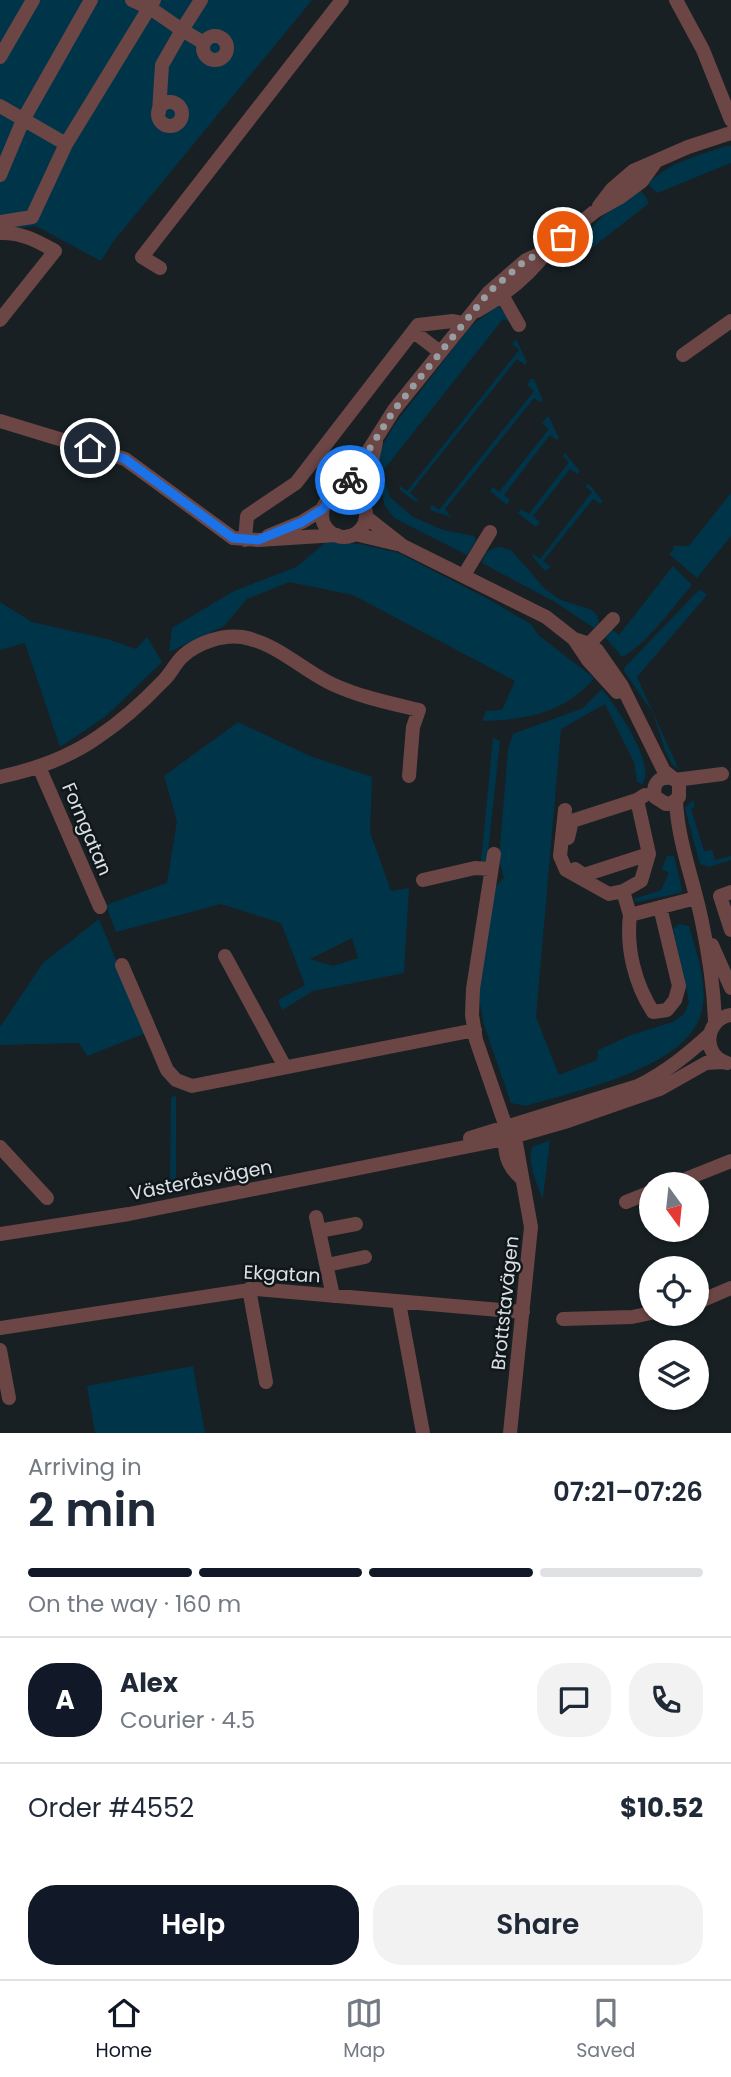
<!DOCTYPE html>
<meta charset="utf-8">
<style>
:root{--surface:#fff;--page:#f2f2f3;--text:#1f2937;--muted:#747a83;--line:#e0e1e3;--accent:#111827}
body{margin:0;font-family:Poppins,sans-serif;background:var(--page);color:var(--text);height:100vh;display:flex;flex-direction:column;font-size:26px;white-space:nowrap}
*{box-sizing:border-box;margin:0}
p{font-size:23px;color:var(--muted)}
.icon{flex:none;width:38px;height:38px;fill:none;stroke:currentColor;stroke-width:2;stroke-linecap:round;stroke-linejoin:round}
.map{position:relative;height:1433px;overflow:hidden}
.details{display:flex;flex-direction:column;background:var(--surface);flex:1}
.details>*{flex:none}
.needle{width:46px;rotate:165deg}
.tools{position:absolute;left:639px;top:1172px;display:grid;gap:14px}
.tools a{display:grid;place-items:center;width:70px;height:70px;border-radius:50%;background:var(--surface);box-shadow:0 2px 5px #0004;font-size:35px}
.pin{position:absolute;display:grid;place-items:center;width:60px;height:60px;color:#fff;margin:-30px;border:4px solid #fff;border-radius:50%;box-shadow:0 2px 7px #0007}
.courier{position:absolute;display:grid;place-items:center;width:70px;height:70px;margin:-35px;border:5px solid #1a73e8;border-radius:50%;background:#fff;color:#222;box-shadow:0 2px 9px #0007}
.head em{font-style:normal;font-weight:600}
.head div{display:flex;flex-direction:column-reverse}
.head{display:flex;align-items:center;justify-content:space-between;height:119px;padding:0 28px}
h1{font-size:46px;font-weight:600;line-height:52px}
.bar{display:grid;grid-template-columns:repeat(4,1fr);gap:10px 7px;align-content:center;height:84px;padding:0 28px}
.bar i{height:9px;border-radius:5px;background:var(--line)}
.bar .on{background:var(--accent)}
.bar p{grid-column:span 4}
.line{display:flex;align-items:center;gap:18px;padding:0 28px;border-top:2px solid var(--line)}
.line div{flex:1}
.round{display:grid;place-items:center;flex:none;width:74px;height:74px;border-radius:28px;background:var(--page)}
.button{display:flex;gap:14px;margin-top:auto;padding:14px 28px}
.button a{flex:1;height:80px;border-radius:28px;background:var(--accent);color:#fff;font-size:28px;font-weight:600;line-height:80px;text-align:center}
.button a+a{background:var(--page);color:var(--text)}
.tab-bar{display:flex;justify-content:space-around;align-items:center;height:98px;border-top:2px solid var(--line);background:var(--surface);font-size:19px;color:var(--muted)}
.tab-bar a{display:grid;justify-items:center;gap:4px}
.tab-bar .on{color:var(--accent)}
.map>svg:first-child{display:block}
</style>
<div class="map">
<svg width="731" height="1433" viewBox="0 0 731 1433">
<rect width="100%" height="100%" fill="#182024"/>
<path fill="#003449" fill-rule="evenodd" d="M 0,0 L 312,0 L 113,242 L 101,261 L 36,226 L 0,230 Z
M 726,146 L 731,146 L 731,163 L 657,193 L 648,184 C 667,163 700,155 726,146 Z
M 639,189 L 647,198 L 648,204 L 579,258 L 575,251 L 584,244 L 581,239 L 604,215 Z
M 498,305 L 512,323 L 503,319 L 382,472 L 390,497 L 413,517 L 443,530 L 474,536 L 476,541 L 467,555 L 394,518 L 384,504 L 380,477 L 374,472 L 382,447 L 394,425 L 470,327 Z
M 516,339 L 527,362 L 525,365 L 517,359 L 410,493 L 418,500 L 416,502 L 400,490 L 400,486 L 407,491 L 519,350 L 512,344 Z
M 531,379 L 534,379 L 543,401 L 540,402 L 534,398 L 445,509 L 451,517 L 430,510 L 432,505 L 439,510 L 534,391 L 527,385 Z
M 547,417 L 549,417 L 559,438 L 557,440 L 550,435 L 504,495 L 510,500 L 507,505 L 490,491 L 493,487 L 499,492 L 549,429 L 542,423 Z
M 565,453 L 580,471 L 577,474 L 570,469 L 533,516 L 540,522 L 536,527 L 518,513 L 521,509 L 529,514 L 569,462 L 563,456 Z
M 589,484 L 603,502 L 600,504 L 593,499 L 543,561 L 551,567 L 545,571 L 532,556 L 533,554 L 540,559 L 592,492 L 585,486 Z
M 731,493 L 731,536 L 697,578 L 669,554 L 674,549 L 673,546 L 689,546 Z
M 326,542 L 360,544 L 399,553 L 490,600 L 532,625 L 538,635 L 594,678 C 565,713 526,720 482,721 L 486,711 L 502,710 L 515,681 L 353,595 L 289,582 L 247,599 L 224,626 L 169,652 L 172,628 L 234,591 L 296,567 Z
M 501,547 L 512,551 L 545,589 L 561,600 L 592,610 L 597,615 L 599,623 L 594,628 L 555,602 L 482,563 C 484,552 490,548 501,547 Z
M 673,566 L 692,585 C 673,607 648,643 622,657 L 605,637 L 611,629 L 619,635 Z
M 701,590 L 707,595 L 637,677 L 679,770 L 672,764 L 665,750 L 653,713 L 624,671 L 625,667 L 698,591 Z
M 0,602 L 32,622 L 107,639 L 136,649 L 147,637 L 162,662 L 106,716 L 60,747 L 25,643 L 0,650 Z
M 602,689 C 615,705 658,767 642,784 L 637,782 L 634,762 L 605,704 L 561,729 L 536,1017 L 559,1075 L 597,1060 L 598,1050 L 631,1035 L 673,1022 L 684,1014 L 689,1002 L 673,929 L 679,924 L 689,926 C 696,953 708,982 702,1010 C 690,1068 574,1091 526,1106 L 511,1103 L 483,1022 L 479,997 L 489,916 L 496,886 L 504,878 L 499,859 L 508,749 L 513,734 L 583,708 Z
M 238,722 L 310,756 L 372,777 L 370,832 L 391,891 L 409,888 L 404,973 L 313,991 L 282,1010 L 278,1000 L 305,985 L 281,923 L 221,904 L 116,932 L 106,905 L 167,883 L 177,821 L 164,776 ZM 352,938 L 358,958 L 333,966 L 310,959 Z
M 493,738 L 500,741 L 487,861 L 481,862 Z
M 693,800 L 695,806 L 691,809 L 704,851 L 712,850 L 715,860 L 731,856 L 731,860 L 709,867 L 700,864 L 685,808 Z
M 667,856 L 674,856 L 682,890 L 680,893 L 637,902 L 633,899 L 661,890 L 669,873 L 662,869 Z
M 99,919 L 146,1033 L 87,1056 L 79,1043 L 0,1045 L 0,1027 L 43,963 Z
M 176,1096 L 176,1179 L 180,1184 L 170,1185 L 171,1097 Z
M 550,1140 L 543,1197 L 542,1198 C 537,1182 527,1164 532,1147 Z
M 193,1366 L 205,1433 L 95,1433 L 87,1386 Z"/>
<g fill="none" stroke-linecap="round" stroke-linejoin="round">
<path stroke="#6b4645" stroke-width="14" d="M 132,0 L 150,8 L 182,30 L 162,65 L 159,112
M 201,0 L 182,30 L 204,43
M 676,0 L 703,50 L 731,120
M203 48a12 12 0 1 1 24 0a12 12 0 1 1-24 0Z
M 0,57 L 33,0
M158 114a12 12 0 1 1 24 0a12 12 0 1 1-24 0Z
M 0,106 L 66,144 L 154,0
M 0,175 L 23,120 L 91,0
M 599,206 L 612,189 L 633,171 L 688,147 L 731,133
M 0,222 L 32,217 L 66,144
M 0,233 C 21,232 37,241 55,251 L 0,320
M 160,268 L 142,257 L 342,0
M 502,295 L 519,325
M 477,311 C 505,295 529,276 548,250
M 414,332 L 440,352
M 683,355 L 731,321
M 0,421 L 125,459 L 233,538 L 258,540 L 337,535
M322 515a22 22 0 1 1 44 0a22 22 0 1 1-44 0Z
M 341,494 L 394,410 L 489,292 L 526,260 L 548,250 L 594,212 L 619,198 L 642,181 L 655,163
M 363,504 L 376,442
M 366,517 L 403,546 L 546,617 L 574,639 L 589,644 L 597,650 L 622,686 L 664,771 L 679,783 L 679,797 L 672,803 L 666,804 L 655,797 C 652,785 658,776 671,778
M 355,534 L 397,544
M 268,536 L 302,522 L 323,509
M 245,540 L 247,516 L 296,483 L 418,325 L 453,321 L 463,323
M 464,575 L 490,532
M 574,639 L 588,660 L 617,692
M 589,644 L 613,619
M 39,767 L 100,907
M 0,777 C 36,769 68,758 98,737 C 122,721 143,702 163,681 C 171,674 175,663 183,656 C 197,643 223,634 242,637 C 277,643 302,670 332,684 C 360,697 389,703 419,710 L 413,727 L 409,776
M 675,780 L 722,774
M 676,801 C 678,843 694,881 702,922 C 709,955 714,989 715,1023
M 565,810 L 560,856 L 566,870 L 609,894 L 623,891 L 641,881 L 649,854 L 637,800
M 568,838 L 572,821 L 637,800 L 645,795
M 494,854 L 473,989 L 472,1015 L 476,1040 L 506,1127 L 516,1143 L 531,1227 L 510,1433
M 575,869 L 584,875 L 649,854
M 423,880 L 475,868 L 491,869
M 623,891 L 630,915 L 696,898
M 731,892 L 720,896 L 731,930
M 630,915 C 626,949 635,984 653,1012 L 667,1010 L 675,1000 L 679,986 L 660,907
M 712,945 L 731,988
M 225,956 L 285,1067
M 122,965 L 167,1070 L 176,1080 L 192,1086 L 475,1030
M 727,1063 C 701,1055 705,1019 731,1015
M 505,1132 C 504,1151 506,1165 521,1178
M 470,1138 L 638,1086 C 666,1072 687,1055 710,1034
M 0,1147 L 47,1198
M 671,1185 L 731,1161
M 626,1202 L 651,1192
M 316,1217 L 333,1296
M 319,1231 L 356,1224
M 0,1234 L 129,1214 L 505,1139 L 568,1121 L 660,1089 L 706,1063 L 723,1062
M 327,1265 L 365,1257
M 249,1289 L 266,1382
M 399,1303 L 423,1433
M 696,1303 L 731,1288
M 563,1319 L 632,1317 L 651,1313
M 0,1328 L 256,1289 L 523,1312
M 0,1350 L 9,1398"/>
</g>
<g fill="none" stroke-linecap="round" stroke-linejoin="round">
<path stroke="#979da0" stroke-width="7" stroke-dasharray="0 12.6" d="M 350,480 L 394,410 L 489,292 L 526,260 L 548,250 L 563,237"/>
<path stroke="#1a73e8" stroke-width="9" d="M 90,448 L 125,459 L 233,538 L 258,540 L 302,522 L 323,509 L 331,497 L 341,494 L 350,480"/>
</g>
<g text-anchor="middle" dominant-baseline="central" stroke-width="5" stroke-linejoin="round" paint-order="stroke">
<g font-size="19" fill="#dbe0e3" stroke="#0f171a">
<text transform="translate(87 829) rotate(67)">Forngatan</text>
<text transform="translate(201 1180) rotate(-11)">Västeråsvägen</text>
<text transform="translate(282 1274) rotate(3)">Ekgatan</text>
<text transform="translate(505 1303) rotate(-84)">Brottstavägen</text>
</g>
</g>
</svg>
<div class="tools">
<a><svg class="needle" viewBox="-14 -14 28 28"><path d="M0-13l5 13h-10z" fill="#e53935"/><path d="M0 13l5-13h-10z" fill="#747a83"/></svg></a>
<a><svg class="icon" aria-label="locate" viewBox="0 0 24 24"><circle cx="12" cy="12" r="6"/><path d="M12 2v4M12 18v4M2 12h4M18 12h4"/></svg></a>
<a><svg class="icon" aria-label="layers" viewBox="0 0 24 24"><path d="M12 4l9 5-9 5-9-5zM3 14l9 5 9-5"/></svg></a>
</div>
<div class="pin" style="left:563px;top:237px;background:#ea580c"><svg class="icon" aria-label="bag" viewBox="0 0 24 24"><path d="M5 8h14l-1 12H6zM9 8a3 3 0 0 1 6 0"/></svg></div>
<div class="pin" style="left:90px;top:448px;background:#1f2937"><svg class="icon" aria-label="home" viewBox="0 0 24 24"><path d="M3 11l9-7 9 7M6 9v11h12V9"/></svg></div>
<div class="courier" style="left:350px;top:480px"><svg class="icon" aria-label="bike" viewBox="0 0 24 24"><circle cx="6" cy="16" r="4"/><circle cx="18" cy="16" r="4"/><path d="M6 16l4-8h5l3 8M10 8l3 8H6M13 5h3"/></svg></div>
</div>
<section class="details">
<div class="head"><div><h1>2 min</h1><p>Arriving in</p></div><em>07:21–07:26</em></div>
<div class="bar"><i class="on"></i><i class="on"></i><i class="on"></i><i></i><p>On the way · 160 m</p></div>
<div class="line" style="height:126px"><b class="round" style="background:var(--accent);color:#fff">A</b><div><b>Alex</b><p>Courier · 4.5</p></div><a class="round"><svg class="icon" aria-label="chat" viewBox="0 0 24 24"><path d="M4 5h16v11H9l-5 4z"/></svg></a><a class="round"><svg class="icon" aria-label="phone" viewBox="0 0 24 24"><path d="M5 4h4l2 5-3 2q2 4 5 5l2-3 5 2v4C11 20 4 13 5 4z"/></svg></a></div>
<div class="line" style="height:91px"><div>Order #4552</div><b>$10.52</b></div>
<div class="button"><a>Help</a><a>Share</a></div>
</section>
<nav class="tab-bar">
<a class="on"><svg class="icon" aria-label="home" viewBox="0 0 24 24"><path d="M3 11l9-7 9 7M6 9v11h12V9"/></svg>Home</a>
<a><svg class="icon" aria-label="map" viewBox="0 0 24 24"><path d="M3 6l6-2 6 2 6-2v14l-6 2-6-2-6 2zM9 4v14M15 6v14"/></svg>Map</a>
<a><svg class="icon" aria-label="saved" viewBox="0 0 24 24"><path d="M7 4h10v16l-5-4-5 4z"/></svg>Saved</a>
</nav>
